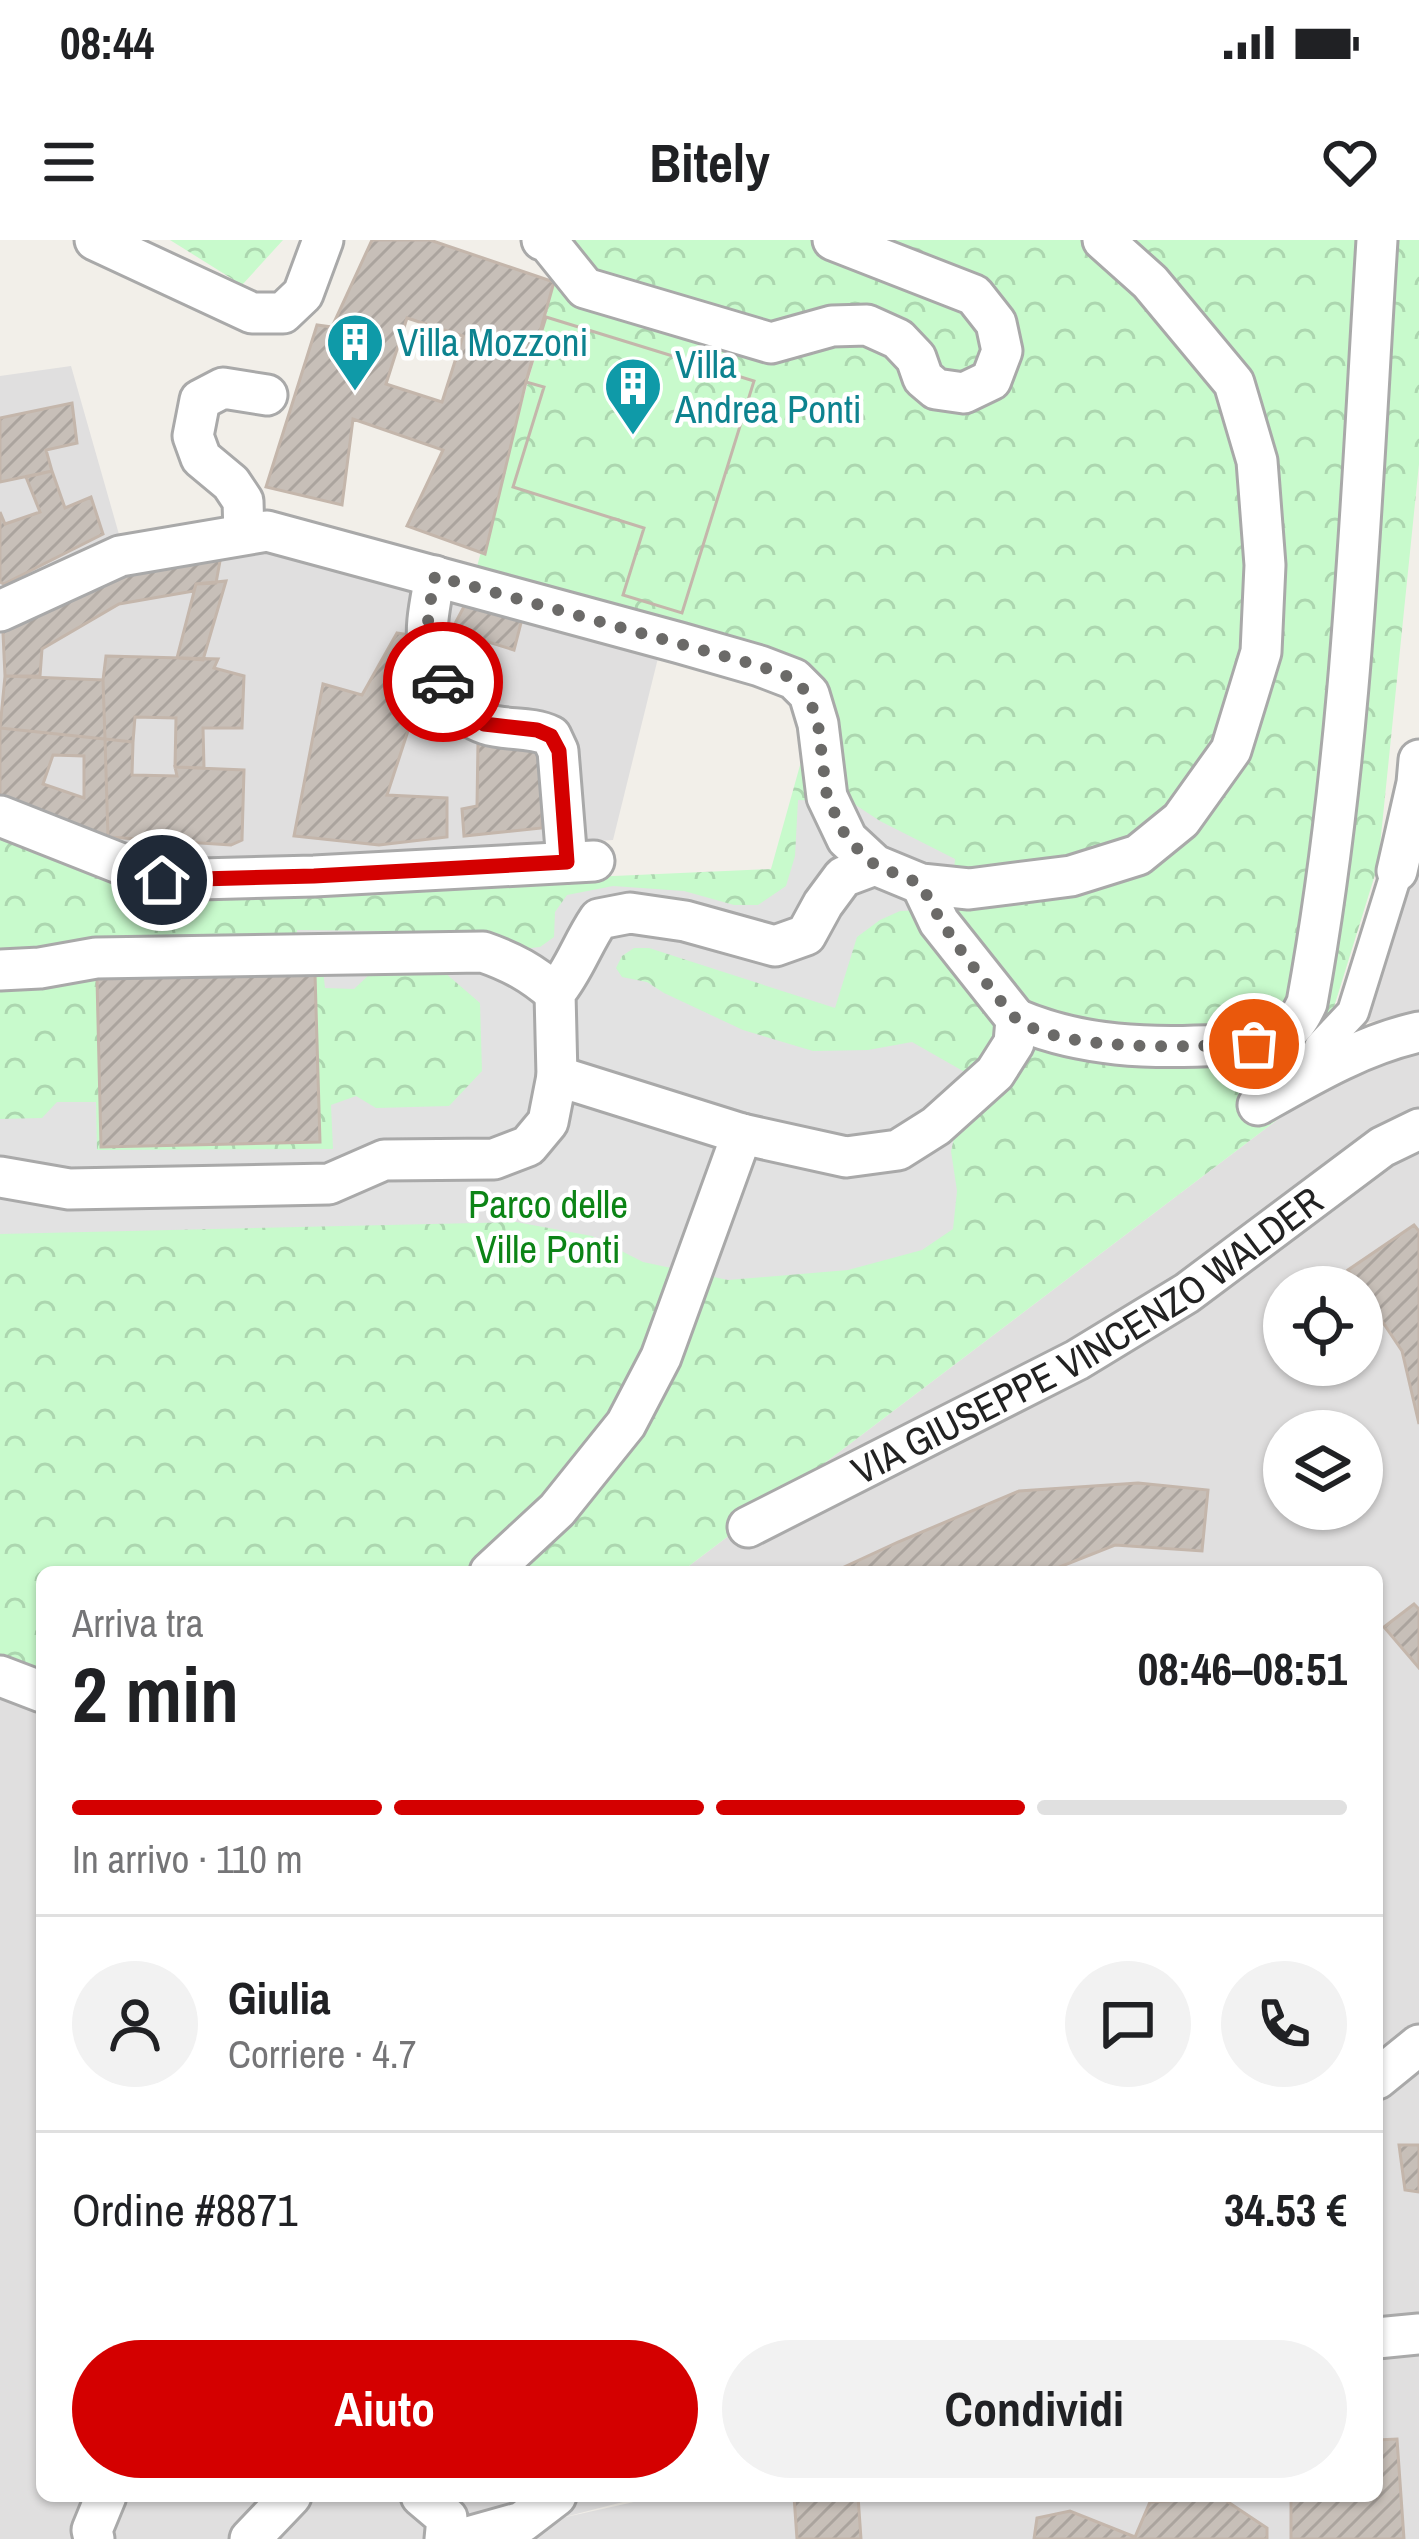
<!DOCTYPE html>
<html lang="it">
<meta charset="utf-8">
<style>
:root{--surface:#fff;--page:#f2f2f2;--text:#202124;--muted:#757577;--line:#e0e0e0;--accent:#d40000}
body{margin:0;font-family:"Archivo Narrow",sans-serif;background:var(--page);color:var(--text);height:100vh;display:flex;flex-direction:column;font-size:45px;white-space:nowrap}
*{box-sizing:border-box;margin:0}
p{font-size:39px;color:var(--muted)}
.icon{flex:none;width:66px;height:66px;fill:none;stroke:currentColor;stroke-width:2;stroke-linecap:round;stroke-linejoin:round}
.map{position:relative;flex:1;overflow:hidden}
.side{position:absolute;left:36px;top:1326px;width:1347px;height:936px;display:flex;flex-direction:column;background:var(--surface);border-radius:18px;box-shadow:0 3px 9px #0004}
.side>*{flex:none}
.controls{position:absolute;left:1263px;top:1026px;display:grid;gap:24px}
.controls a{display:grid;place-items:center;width:120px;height:120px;border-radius:50%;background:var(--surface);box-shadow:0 3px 9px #0004;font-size:60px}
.pin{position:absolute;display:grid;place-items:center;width:102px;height:102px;color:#fff;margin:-51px;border:6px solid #fff;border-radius:50%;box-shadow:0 3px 12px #0007}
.courier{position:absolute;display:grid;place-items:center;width:120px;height:120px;margin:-60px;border:9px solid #d40000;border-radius:50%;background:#fff;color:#222;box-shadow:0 3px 15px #0007}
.head em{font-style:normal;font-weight:800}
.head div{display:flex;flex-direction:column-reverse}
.head{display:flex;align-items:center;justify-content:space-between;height:204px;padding:0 36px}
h1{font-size:78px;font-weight:800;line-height:90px}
.bar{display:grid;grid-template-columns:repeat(4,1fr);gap:18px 12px;align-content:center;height:144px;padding:0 36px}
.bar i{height:15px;border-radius:9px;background:var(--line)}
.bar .current{background:var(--accent)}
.bar p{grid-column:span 4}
.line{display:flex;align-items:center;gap:30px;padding:0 36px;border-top:3px solid var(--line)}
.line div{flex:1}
.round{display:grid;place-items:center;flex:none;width:126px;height:126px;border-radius:63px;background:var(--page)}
.cta{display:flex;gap:24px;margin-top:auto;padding:24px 36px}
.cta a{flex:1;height:138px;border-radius:72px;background:var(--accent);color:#fff;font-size:48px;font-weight:800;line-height:138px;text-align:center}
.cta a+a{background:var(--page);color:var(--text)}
.status{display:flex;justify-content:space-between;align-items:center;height:84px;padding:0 60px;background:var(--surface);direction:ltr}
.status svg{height:33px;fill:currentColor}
header{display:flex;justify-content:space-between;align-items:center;height:156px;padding:0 36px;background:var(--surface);font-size:54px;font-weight:800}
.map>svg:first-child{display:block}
</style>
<div class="status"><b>08:44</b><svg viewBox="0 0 49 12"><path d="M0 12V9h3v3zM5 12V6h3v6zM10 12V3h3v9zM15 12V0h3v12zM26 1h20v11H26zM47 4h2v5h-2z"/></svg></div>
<header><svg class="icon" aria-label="menu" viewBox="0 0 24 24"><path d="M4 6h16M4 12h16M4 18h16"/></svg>Bitely<svg class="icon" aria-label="heart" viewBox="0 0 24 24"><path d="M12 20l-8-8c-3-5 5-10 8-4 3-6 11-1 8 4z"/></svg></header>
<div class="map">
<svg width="1419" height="2299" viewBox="0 0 1419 2299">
<defs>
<pattern id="park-crowns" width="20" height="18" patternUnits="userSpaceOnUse" patternTransform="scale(3)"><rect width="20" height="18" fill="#c8facc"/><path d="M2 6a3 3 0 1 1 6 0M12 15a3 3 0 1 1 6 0" fill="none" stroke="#acd6af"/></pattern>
<pattern id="building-hatch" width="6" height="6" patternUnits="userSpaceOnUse" patternTransform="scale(3)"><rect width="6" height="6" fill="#c7bfb8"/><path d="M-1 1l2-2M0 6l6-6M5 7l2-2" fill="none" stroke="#aba49e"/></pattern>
</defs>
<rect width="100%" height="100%" fill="#f2efe9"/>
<path fill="#e0dfdf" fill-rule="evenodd" d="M 71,126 L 128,326 L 275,301 L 659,414 L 613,600 L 163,628 L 0,563 L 0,136 Z
M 1419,616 L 1419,771 L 1366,783 Z
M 1419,814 L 1419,2299 L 0,2299 L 0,1451 L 42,1466 L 42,2256 L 646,2256 L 557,2279 L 661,2256 L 1377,2256 L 1377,1332 L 681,1332 L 1298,864 L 1391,819 ZM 1284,1047 L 1362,1047 L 1362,1125 L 1284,1125 ZM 1284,1191 L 1362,1191 L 1362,1269 L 1284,1269 Z"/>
<path fill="url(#park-crowns)" d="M 170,0 L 283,0 L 242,45 Z
M 558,0 L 1419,0 L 1419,224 L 1378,625 L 1334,767 L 1276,830 L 1298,864 L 681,1332 L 42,1332 L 42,1466 L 0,1451 L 0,596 L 164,656 L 771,629 L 818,461 L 468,359 L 546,77 L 554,42 Z"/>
<path fill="#e2e2e2" d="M 798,560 L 851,562 L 880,581 L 955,619 L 950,669 L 900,671 L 880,680 L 857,697 L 835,768 L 649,708 L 634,708 L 622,716 L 616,728 L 622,737 L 647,742 L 664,753 L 743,790 L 813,811 L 868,810 L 912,802 L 991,847 L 957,886 L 951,911 L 957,951 L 953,989 L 922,1010 L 848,1030 L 728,1040 L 643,1022 L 592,996 L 516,982 L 0,994 L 0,879 L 42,878 L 57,862 L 96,862 L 97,910 L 333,909 L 331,865 L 356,856 L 376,868 L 449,866 L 482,831 L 480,763 L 444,732 L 370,734 L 354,749 L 325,748 L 323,730 L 297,729 L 297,690 L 469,692 L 497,697 L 521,709 L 540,707 L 554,697 L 555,672 L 567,655 L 613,646 L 684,651 L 734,665 L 758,665 L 786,646 L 795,616 Z"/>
<path fill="url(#building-hatch)" stroke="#c4b6ab" stroke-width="3" fill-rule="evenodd" d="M 372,0 L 430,0 L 554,42 L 526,142 L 485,314 L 407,286 L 443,210 L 353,179 L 342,265 L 266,247 L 317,85 L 332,87 ZM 407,78 L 463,96 L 442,162 L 386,144 Z
M 546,77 L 754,141 L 682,373 L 623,355 L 644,288 L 513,247 L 544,147 L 526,142 Z
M 546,77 L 754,141 L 682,373 L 623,355 L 644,288 L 513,247 L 544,147 L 526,142 Z
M 72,163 L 77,203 L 46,210 L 52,231 L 0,242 L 0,178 Z
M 52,231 L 65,268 L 91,257 L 103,294 L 4,344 L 0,342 L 0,272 L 5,284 L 40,272 L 26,237 Z
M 222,310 L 216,343 L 196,344 L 194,351 L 119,364 L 42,409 L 40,436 L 5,436 L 3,393 L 11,377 L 128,326 Z
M 226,341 L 203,420 L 177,418 L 196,344 Z
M 468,359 L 523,375 L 514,410 L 482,400 L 452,428 L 441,410 Z
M 397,393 L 410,395 L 408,410 L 424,442 L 387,555 L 447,558 L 447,597 L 379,605 L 294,596 L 323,444 L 362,455 Z
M 106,416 L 218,419 L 214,428 L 244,436 L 242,488 L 203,488 L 204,528 L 175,527 L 176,478 L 135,477 L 133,502 L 105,499 L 103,440 Z
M 5,436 L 103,440 L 105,499 L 0,488 Z
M 0,488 L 105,499 L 108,597 L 92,599 L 0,563 ZM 53,515 L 84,516 L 84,558 L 43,544 Z
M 105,499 L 133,502 L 132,535 L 177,536 L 175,527 L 244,530 L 242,600 L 231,605 L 108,597 Z
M 478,502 L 542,508 L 542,588 L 464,596 L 462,569 L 477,566 Z
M 315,734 L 320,902 L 101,907 L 97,739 Z
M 1414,985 L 1419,991 L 1419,1184 L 1402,1111 L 1348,1030 Z
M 1138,1243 L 1208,1250 L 1202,1311 L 1115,1305 L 1047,1332 L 840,1332 L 840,1329 L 898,1302 L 1019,1251 Z
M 1414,1364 L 1419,1369 L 1419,1428 L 1384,1387 Z
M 1399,1905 L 1419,1905 L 1419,1952 L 1405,1950 Z
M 1397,2199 L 1404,2299 L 1291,2299 L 1291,2256 L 1377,2256 L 1377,2200 Z
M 794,2256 L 858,2256 L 861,2299 L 797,2299 Z
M 1222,2258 L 1267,2288 L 1267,2299 L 1034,2299 L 1037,2278 L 1070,2271 L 1135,2297 L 1150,2262 Z"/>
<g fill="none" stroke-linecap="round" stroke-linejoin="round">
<g stroke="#a9a9a9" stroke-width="36">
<path id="pedestrian" d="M 1308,837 L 1320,807 L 1353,772 L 1397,631"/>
</g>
<g stroke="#a9a9a9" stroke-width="45">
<g id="minor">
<path d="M 95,0 L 252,73 L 283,73 L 303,54 L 323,0"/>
<path d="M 542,0 L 548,2 L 585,48 L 771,103 L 832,86 L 867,85 L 898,99 L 916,118 L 923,138 L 936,149 L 964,153 L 991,140 L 1002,111 L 996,83 L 974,55 L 833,0"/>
<path d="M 244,294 L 243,261 L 231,243 L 201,218 L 193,196 L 200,160 L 223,148 L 267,155"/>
<path d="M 435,336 C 431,360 424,387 429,412 C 435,438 459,476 486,484 C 507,491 530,486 551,496 L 558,511 L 567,622"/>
<path d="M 0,371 L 120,316 L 267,291 L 680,403 L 760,426 L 794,439 L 809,454 L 818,484 L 827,557 L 847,599 L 875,625 L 921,644 L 969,649 L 1071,636 L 1138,615 L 1181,580 L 1231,510 L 1261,412 L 1265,325 L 1257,221 L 1234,143 L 1150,42 L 1103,0"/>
<path d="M 0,576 L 162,640 L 314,636 L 594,621"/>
<path d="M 1397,631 L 1417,543 L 1419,520"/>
<path d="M 0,730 L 40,728 L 96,718 L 483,712 C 512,722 532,733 555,753"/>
<path d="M 1016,779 C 1081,807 1151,809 1221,805 C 1239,804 1260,805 1277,797 C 1293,790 1300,778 1307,763 C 1353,511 1361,255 1377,0"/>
<path d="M 557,836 L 555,753 C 574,730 582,704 599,679 L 630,673 L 685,681 L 775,706 L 806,695 L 823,664 L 843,637 L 875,625"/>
<path d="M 1258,865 C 1309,836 1361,805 1419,792"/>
<path d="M 0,937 L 69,949 L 329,944 L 384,920 L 494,919 L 528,906 L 548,882 L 557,836 L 742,894 L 846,917 L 898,910 L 936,886 L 995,833 L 1014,803 L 1016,779 L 939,682 L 921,644"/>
<path id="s1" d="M 748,1287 L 1077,1120 L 1187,1053 L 1382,907 L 1419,889"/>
<path d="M 490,1332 L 557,1270 L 626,1184 L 661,1117 L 742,894"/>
<path d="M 0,1436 L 42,1452"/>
<path d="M 1377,1839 L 1419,1805"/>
<path d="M 1377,2098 L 1419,2094"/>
<path d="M 421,2256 L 447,2278 L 445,2299"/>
<path d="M 94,2299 L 92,2290 L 106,2256"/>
<path d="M 250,2299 L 291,2256"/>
<path d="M 461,2299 L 522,2282 L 556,2256"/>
</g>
</g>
<use href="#pedestrian" stroke="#fff" stroke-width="30"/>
<use href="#minor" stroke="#fff" stroke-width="39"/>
</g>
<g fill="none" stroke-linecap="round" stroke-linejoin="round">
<path stroke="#6b6a68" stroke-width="12" stroke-dasharray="0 21.6" d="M 443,442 L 429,413 L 428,376 L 435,336 L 760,426 L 794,439 L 808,454 L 818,484 L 827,557 L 847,599 L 875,625 L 921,644 C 941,685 963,715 993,751 C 1000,759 1008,773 1017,779 C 1064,814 1196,806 1254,804"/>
<path stroke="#d40000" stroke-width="15" d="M 162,640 L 314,636 L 567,622 L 559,511 L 551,496 L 537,490 L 484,484 L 453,462 L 443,442"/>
</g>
<defs>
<g id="building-pin" transform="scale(3)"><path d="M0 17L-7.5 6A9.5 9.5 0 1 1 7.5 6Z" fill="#0f9aa8" stroke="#fff"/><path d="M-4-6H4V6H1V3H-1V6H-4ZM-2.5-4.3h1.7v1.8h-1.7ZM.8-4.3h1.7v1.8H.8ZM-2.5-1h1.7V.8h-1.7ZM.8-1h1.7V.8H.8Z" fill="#fff"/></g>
</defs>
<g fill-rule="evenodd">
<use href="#building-pin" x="355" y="102"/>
<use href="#building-pin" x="633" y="146"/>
</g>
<g text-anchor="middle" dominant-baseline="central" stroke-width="9" stroke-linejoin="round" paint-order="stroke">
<g font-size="39" fill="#0d838f" stroke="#fff" text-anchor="start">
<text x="397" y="102">Villa Mozzoni</text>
<text x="675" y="124">Villa<tspan x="675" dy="45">Andrea Ponti</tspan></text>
</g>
<g font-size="39" fill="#0c8416" stroke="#fff">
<text x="548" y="964">Parco delle<tspan x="548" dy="45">Ville Ponti</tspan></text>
</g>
<g font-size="39" fill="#222" stroke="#fff">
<text stroke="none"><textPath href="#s1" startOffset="390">VIA GIUSEPPE VINCENZO WALDER</textPath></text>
</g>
</g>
</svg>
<div class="controls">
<a><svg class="icon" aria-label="locate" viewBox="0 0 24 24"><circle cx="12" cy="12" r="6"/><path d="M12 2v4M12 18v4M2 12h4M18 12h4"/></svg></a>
<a><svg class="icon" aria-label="layers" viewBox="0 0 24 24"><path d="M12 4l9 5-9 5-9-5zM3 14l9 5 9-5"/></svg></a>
</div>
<div class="pin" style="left:1254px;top:804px;background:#ea580c"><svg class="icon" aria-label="bag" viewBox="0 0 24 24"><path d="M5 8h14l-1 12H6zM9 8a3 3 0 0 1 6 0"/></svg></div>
<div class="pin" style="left:162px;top:640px;background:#1f2937"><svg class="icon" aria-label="home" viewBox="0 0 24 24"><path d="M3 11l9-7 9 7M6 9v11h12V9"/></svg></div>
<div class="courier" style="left:443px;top:442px"><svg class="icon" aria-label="car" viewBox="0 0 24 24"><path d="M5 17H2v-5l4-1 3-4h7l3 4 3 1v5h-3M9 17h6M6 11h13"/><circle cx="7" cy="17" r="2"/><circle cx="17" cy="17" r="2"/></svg></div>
<section class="side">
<div class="head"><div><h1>2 min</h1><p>Arriva tra</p></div><em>08:46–08:51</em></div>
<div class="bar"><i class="current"></i><i class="current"></i><i class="current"></i><i></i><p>In arrivo · 110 m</p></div>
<div class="line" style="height:216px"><a class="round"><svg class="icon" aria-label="person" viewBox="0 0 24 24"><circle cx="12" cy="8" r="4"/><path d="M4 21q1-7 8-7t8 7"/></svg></a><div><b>Giulia</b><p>Corriere · 4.7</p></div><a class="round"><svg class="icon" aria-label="chat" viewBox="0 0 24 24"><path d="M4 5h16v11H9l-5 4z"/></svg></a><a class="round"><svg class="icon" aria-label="phone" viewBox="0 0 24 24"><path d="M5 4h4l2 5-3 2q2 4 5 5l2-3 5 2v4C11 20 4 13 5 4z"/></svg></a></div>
<div class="line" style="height:156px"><div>Ordine #8871</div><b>34.53 €</b></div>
<div class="cta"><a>Aiuto</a><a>Condividi</a></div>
</section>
</div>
